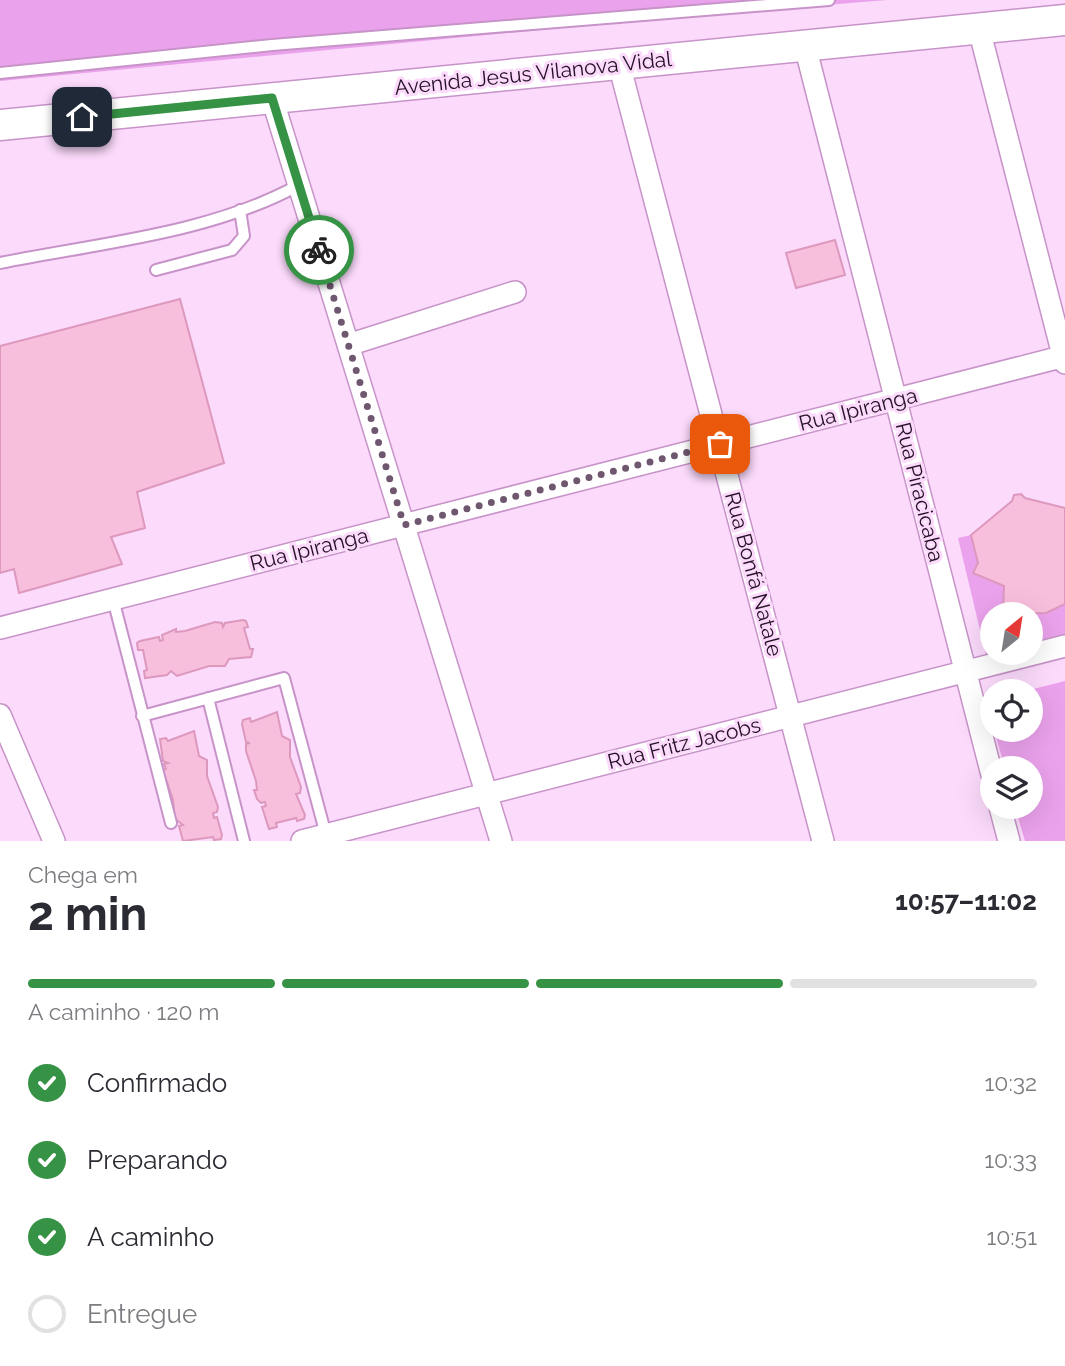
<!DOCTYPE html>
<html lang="pt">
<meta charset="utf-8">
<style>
:root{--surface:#fff;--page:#f2f2f3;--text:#2b2b33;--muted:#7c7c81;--line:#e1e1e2;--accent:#369244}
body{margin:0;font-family:Raleway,sans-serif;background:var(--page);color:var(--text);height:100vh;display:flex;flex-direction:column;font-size:26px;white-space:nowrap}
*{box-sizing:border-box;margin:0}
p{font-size:23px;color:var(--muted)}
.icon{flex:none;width:38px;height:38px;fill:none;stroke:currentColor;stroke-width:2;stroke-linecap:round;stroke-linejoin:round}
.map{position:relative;height:841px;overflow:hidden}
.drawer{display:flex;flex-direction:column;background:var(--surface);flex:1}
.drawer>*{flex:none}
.needle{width:46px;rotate:30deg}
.controls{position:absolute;left:980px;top:602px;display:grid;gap:14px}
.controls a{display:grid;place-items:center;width:63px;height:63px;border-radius:50%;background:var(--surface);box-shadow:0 7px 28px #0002;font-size:35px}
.pin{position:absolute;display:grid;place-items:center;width:60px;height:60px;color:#fff;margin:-30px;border-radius:14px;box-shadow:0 4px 10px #0006}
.courier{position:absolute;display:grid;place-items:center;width:70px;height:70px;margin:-35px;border:5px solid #369244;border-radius:50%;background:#fff;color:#222;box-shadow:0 2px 9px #0007}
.summary em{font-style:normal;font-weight:700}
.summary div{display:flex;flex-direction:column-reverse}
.summary{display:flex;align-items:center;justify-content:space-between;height:119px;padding:0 28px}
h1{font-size:46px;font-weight:700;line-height:52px}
.bar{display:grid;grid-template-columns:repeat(4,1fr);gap:10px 7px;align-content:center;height:84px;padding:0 28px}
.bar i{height:9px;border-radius:5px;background:var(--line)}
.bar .active{background:var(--accent)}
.bar p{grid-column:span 4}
ol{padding:0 28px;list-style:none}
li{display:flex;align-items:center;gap:21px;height:77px}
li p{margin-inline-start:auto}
li .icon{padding:7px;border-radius:50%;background:var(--accent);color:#fff;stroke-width:4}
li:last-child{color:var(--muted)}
li i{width:38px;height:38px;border:4px solid var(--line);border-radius:50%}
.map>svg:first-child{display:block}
</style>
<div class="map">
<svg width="1065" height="841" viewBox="0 0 1065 841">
<rect width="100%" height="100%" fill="#fbdafb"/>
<path fill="#eba2ec" d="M 0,0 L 887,0 L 655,19 L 0,81 Z
M 971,535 L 978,563 L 1004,586 L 1003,614 L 992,614 L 992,653 L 1019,653 L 989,658 L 986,655 L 958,538 Z
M 1065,604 L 1065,641 L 1031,650 L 1031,614 L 1023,614 L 1046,613 Z
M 1065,681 L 1065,841 L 1025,841 L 1015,807 L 1031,807 L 1031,768 L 1005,768 L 994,730 L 1031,730 L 1031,691 L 1025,691 Z"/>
<path fill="#f8bfdd" stroke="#dd98bd" stroke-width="2" d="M 835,240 L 845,275 L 796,288 L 786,253 Z
M 180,299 L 224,463 L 137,492 L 145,528 L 111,537 L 122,564 L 19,593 L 14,569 L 0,573 L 0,346 Z
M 1021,494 L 1025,498 L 1065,508 L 1065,604 L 1046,613 L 1003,614 L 1004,586 L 973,573 L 978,563 L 971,535 L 1012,501 L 1014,495 Z
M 243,620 L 246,621 L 248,627 L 244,628 L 250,649 L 253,649 L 251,657 L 229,659 L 225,666 L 209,666 L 177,676 L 171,671 L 167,675 L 145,678 L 144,671 L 147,670 L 143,650 L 138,650 L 137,643 L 140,641 L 159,637 L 160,641 L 163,640 L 162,635 L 176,629 L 176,632 L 185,631 L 215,622 L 222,623 L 223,627 L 225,623 Z
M 277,712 L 282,736 L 290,740 L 290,757 L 301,787 L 300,793 L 296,794 L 305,815 L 304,819 L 297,821 L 296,818 L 276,823 L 277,827 L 269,829 L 262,807 L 266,806 L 265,802 L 261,803 L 257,799 L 254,790 L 257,790 L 256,781 L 246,751 L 246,744 L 250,743 L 246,742 L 242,724 L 243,720 L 250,718 L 251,722 Z
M 194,731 L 199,756 L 207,760 L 207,776 L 218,807 L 217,812 L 213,813 L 214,818 L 217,817 L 222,835 L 221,839 L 214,840 L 213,837 L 183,841 L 179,826 L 183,825 L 174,818 L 171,810 L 174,809 L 173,800 L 163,770 L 166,769 L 164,764 L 168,763 L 163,761 L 160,739 L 166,738 L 168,741 Z"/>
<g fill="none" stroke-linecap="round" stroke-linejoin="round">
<g stroke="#c793c8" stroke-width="14">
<path id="lane" d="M 0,73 L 272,45 L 829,0
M 0,263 C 99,243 209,234 299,185
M 156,270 L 232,250 L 244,236 L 240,210
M 113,599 L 171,823
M 208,698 L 244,841
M 142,716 L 284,678 L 326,835"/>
</g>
<g stroke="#c793c8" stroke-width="24">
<path id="street" d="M 979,29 L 1065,363
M 805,46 L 992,775
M 619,64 L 823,841
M 272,98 L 501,841
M 348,345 L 515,292
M 0,628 L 1065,356
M 0,715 L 54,841
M 1000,807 L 1009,841
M 302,841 L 1065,646"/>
</g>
<g stroke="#c793c8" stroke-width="33">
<path id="secondary" d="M 0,125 L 1065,20"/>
</g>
<use href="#lane" stroke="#fff" stroke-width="10"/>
<use href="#street" stroke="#fff" stroke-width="21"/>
<use href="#secondary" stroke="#fff" stroke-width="30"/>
</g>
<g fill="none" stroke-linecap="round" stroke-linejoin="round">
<path stroke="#705770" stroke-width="7" stroke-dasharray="0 12.6" d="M 319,250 L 404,525 L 720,444"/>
<path stroke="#369244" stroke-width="9" d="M 82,117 L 272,98 L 319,250"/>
</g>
<g text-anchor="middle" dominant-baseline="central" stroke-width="6" stroke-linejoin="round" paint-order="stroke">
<g font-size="21" fill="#251125" stroke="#fbdafb">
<text transform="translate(533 73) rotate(-6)">Avenida Jesus Vilanova Vidal</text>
<text transform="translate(858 409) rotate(-14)">Rua Ipiranga</text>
<text transform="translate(920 492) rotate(76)">Rua Piracicaba</text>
<text transform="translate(309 549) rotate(-14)">Rua Ipiranga</text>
<text transform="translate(754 574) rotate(75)">Rua Bonfá Natale</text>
<text transform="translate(684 743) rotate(-14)">Rua Fritz Jacobs</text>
</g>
</g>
</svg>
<div class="controls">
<a><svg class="needle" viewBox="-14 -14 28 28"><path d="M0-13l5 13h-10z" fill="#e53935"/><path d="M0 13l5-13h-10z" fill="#7c7c81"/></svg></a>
<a><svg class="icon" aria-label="locate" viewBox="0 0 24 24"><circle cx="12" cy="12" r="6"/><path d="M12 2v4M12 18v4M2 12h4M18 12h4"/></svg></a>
<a><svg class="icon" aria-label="layers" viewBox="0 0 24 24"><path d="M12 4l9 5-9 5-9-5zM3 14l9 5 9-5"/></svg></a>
</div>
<div class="pin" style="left:720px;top:444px;background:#ea580c"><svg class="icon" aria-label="bag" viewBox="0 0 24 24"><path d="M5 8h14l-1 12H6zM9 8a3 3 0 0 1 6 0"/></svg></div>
<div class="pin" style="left:82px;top:117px;background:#1f2937"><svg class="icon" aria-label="home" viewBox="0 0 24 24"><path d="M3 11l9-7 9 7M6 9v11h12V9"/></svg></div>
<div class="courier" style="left:319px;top:250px"><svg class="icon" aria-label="bike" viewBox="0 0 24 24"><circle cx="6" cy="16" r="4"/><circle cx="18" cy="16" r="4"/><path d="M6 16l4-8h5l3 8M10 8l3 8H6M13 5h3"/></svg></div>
</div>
<section class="drawer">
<div class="summary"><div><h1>2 min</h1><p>Chega em</p></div><em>10:57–11:02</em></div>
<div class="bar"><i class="active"></i><i class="active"></i><i class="active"></i><i></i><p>A caminho · 120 m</p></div>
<ol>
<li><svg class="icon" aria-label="check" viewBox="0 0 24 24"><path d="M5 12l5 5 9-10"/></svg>Confirmado<p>10:32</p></li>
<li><svg class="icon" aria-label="check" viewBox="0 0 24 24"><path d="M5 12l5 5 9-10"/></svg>Preparando<p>10:33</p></li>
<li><svg class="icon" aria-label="check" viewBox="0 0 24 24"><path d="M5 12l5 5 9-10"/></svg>A caminho<p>10:51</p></li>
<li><i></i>Entregue</li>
</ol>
</section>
